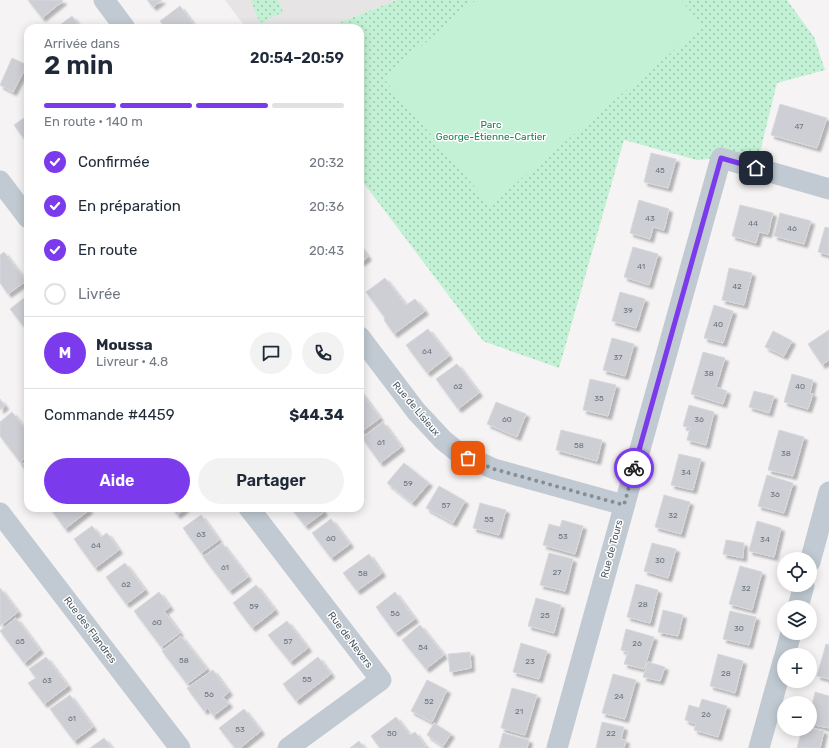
<!DOCTYPE html>
<html lang="fr">
<meta charset="utf-8">
<style>
:root{--surface:#fff;--page:#f2f2f3;--text:#1f2937;--muted:#747a83;--line:#e0e1e3;--accent:#7c3aed}
body{margin:0;font-family:Rubik,sans-serif;background:var(--page);color:var(--text);height:100vh;display:flex;flex-direction:column;font-size:15px;white-space:nowrap}
*{box-sizing:border-box;margin:0}
p{font-size:13px;color:var(--muted)}
.icon{flex:none;width:22px;height:22px;fill:none;stroke:currentColor;stroke-width:2;stroke-linecap:round;stroke-linejoin:round}
.map{position:relative;flex:1;overflow:hidden}
.sheet{position:absolute;left:24px;top:24px;width:340px;height:488px;display:flex;flex-direction:column;background:var(--surface);border-radius:12px;box-shadow:0 2px 10px #0003}
.sheet>*{flex:none}
.tools{position:absolute;left:777px;top:552px;display:grid;gap:8px}
.tools a{display:grid;place-items:center;width:40px;height:40px;border-radius:50%;background:var(--surface);box-shadow:0 2px 10px #0003;font-size:20px}
.pin{position:absolute;display:grid;place-items:center;width:34px;height:34px;color:#fff;margin:-17px;border-radius:8px;box-shadow:0 2px 6px #0006}
.courier{position:absolute;display:grid;place-items:center;width:40px;height:40px;margin:-20px;border:3px solid #7c3aed;border-radius:50%;background:#fff;color:#222;box-shadow:0 1px 5px #0007}
.headline em{font-style:normal;font-weight:600}
.headline div{display:flex;flex-direction:column-reverse}
.headline{display:flex;align-items:center;justify-content:space-between;height:68px;padding:0 20px}
h1{font-size:26px;font-weight:600;line-height:30px}
.bar{display:grid;grid-template-columns:repeat(4,1fr);gap:6px 4px;align-content:center;height:48px;padding:0 20px}
.bar i{height:5px;border-radius:3px;background:var(--line)}
.bar .selected{background:var(--accent)}
.bar p{grid-column:span 4}
.line{display:flex;align-items:center;gap:10px;padding:0 20px;border-top:1px solid var(--line)}
.line div{flex:1}
.round{display:grid;place-items:center;flex:none;width:42px;height:42px;border-radius:21px;background:var(--page)}
ol{padding:0 20px;list-style:none}
li{display:flex;align-items:center;gap:12px;height:44px}
li p{margin-inline-start:auto}
li .icon{padding:4px;border-radius:50%;background:var(--accent);color:#fff;stroke-width:4}
li:last-child{color:var(--muted)}
li i{width:22px;height:22px;border:2px solid var(--line);border-radius:50%}
.primary-button{display:flex;gap:8px;margin-top:auto;padding:8px 20px}
.primary-button a{flex:1;height:46px;border-radius:24px;background:var(--accent);color:#fff;font-size:16px;font-weight:600;line-height:46px;text-align:center}
.primary-button a+a{background:var(--page);color:var(--text)}
.map>svg:first-child{display:block}
</style>
<div class="map">
<svg width="829" height="748" viewBox="0 0 829 748">
<defs>
<pattern id="park-dots" width="8" height="8" patternUnits="userSpaceOnUse"><rect width="8" height="8" fill="#c3f1d5"/><path d="M2 2h.1M6 6h.1" fill="none" stroke="#a0c6b0" stroke-width="1.8" stroke-linecap="round"/></pattern>
<filter id="shadow"><feDropShadow dx="3.5" dy="3.5" stdDeviation="1" flood-color="#0004"/></filter>
</defs>
<rect width="100%" height="100%" fill="#f5f3f3"/>
<path fill="#e6e4e5" d="M 225,0 L 397,0 L 325,28 L 246,28 Z"/>
<path fill="url(#park-dots)" d="M 251,0 L 278,0 L 283,12 L 260,23 Z
M 397,0 L 787,0 L 814,37 L 825,70 L 777,83 L 756,168 L 721,158 L 697,160 L 624,140 L 559,368 L 483,341 L 360,178 L 360,28 L 325,28 Z"/>
<path fill="#c3f1d5" d="M 476,0 L 681,0 L 703,26 L 490,205 L 383,78 Z"/>
<path fill="#cdcfd5" stroke="#d7d9de" filter="url(#shadow)" d="M 28,0 L 62,0 L 63,1 L 42,18 Z
M 147,0 L 162,0 L 153,7 Z
M 180,6 L 196,28 L 165,28 L 160,21 Z
M 72,16 L 81,28 L 56,28 Z
M 12,58 L 27,65 L 13,92 L 0,85 Z
M 780,104 L 827,118 L 817,148 L 771,135 Z
M 28,115 L 28,144 L 14,125 Z
M 651,153 L 676,159 L 668,188 L 644,182 Z
M 639,200 L 669,209 L 664,230 L 653,227 L 650,239 L 630,233 Z
M 740,205 L 773,213 L 768,234 L 759,232 L 756,243 L 732,236 Z
M 780,213 L 811,221 L 804,244 L 774,236 Z
M 825,227 L 829,228 L 829,255 L 818,252 Z
M 360,246 L 368,257 L 360,263 Z
M 633,247 L 658,254 L 649,285 L 624,277 Z
M 4,252 L 26,281 L 8,294 L 0,283 L 0,255 Z
M 729,268 L 752,273 L 744,305 L 722,300 Z
M 385,278 L 406,305 L 415,299 L 425,311 L 394,334 L 384,320 L 385,318 L 366,292 Z
M 620,292 L 645,299 L 636,328 L 612,321 Z
M 28,295 L 28,332 L 10,309 Z
M 714,305 L 733,311 L 723,343 L 704,338 Z
M 428,329 L 449,356 L 427,373 L 406,345 Z
M 829,330 L 829,360 L 822,365 L 808,344 Z
M 773,331 L 792,341 L 784,356 L 765,347 Z
M 612,338 L 634,344 L 625,376 L 603,370 Z
M 703,352 L 725,358 L 716,387 L 727,391 L 723,404 L 691,394 Z
M 457,364 L 479,393 L 458,409 L 436,379 Z
M 792,374 L 813,380 L 810,393 L 813,394 L 808,409 L 784,402 Z
M 590,379 L 616,385 L 608,416 L 583,410 Z
M 360,391 L 380,418 L 361,432 L 360,430 Z
M 754,391 L 774,396 L 769,413 L 749,407 Z
M 0,399 L 5,406 L 0,410 Z
M 496,402 L 526,414 L 517,437 L 487,424 Z
M 689,405 L 714,412 L 706,445 L 687,440 L 690,428 L 683,426 Z
M 12,412 L 28,433 L 28,455 L 20,462 L 0,436 L 0,422 Z
M 383,422 L 401,447 L 380,463 L 362,438 Z
M 561,430 L 602,440 L 597,461 L 556,450 Z
M 779,430 L 804,437 L 793,476 L 768,470 Z
M 679,454 L 701,459 L 693,490 L 671,485 Z
M 28,460 L 28,474 L 21,465 Z
M 404,463 L 429,483 L 412,503 L 387,483 Z
M 767,475 L 793,483 L 784,513 L 758,506 Z
M 439,486 L 465,501 L 453,523 L 426,508 Z
M 664,495 L 690,502 L 681,534 L 655,527 Z
M 480,503 L 506,510 L 499,535 L 473,528 Z
M 50,508 L 88,508 L 89,510 L 65,529 Z
M 172,508 L 186,508 L 177,515 Z
M 291,508 L 321,508 L 324,512 L 305,526 Z
M 201,515 L 219,540 L 201,553 L 183,528 Z
M 331,519 L 350,544 L 331,558 L 312,533 Z
M 562,520 L 583,526 L 575,554 L 543,545 L 549,524 L 560,527 Z
M 757,521 L 781,528 L 774,557 L 749,551 Z
M 92,526 L 101,537 L 107,533 L 119,550 L 95,568 L 74,539 Z
M 726,540 L 744,543 L 743,558 L 723,554 Z
M 222,543 L 248,577 L 229,591 L 203,557 Z
M 652,543 L 676,549 L 668,578 L 644,571 Z
M 549,553 L 573,559 L 565,591 L 540,585 Z
M 369,554 L 382,573 L 357,591 L 343,573 Z
M 125,563 L 145,590 L 126,604 L 106,577 Z
M 740,566 L 762,572 L 752,610 L 729,604 Z
M 636,584 L 658,590 L 650,623 L 627,617 Z
M 256,585 L 275,610 L 252,628 L 233,603 Z
M 0,588 L 18,612 L 0,626 Z
M 159,592 L 170,607 L 164,611 L 180,633 L 161,647 L 134,611 Z
M 395,592 L 415,619 L 395,633 L 376,607 Z
M 536,598 L 561,605 L 554,633 L 528,626 Z
M 663,610 L 683,615 L 678,636 L 658,632 Z
M 730,611 L 756,617 L 749,645 L 723,639 Z
M 16,618 L 40,650 L 24,663 L 0,631 Z
M 287,621 L 308,648 L 290,662 L 268,635 Z
M 420,625 L 444,655 L 426,669 L 402,640 Z
M 626,629 L 654,637 L 644,669 L 624,664 L 628,652 L 621,650 Z
M 181,636 L 207,669 L 187,684 L 162,651 Z
M 521,643 L 547,651 L 539,679 L 513,672 Z
M 826,644 L 829,645 L 829,679 L 817,676 Z
M 470,652 L 471,668 L 450,672 L 448,654 Z
M 718,654 L 743,661 L 735,693 L 710,686 Z
M 46,657 L 68,686 L 44,704 L 28,683 L 36,678 L 29,669 Z
M 318,657 L 331,674 L 296,701 L 283,684 Z
M 648,662 L 665,667 L 660,681 L 643,677 Z
M 213,670 L 229,692 L 223,697 L 229,704 L 213,716 L 208,708 L 204,711 L 187,688 Z
M 613,674 L 636,680 L 625,719 L 602,713 Z
M 427,680 L 447,690 L 432,722 L 411,711 Z
M 512,688 L 537,695 L 525,735 L 501,728 Z
M 815,692 L 829,696 L 829,728 L 810,724 L 810,714 Z
M 70,695 L 93,727 L 74,741 L 50,709 Z
M 702,699 L 727,706 L 718,737 L 694,730 L 696,724 L 685,720 L 689,705 L 699,708 Z
M 244,709 L 261,731 L 240,748 L 235,748 L 219,728 Z
M 396,717 L 410,735 L 415,732 L 426,747 L 424,748 L 380,748 L 371,736 Z
M 602,722 L 624,727 L 621,739 L 626,740 L 624,748 L 596,748 Z
M 434,723 L 451,734 L 443,746 L 427,735 Z
M 810,728 L 824,731 L 820,748 L 797,748 L 802,729 Z
M 503,733 L 529,740 L 527,748 L 499,748 Z
M 104,738 L 112,748 L 90,748 Z
M 359,741 L 364,748 L 350,748 Z"/>
<g fill="none" stroke-linecap="round" stroke-linejoin="round">
<path stroke="#c1cad2" stroke-width="21" d="M 104,0 L 125,28
M 0,181 L 28,218
M 360,337 L 416,411 L 443,440 L 459,453 L 494,469 L 624,505
M 249,508 L 381,680 L 288,748
M 0,513 L 180,748
M 810,562 L 829,492
M 798,607 L 804,585
M 785,655 L 791,633
M 557,748 L 721,158 L 829,189
M 759,748 L 784,658"/>
</g>
<g fill="none" stroke-linecap="round" stroke-linejoin="round">
<path stroke="#868d94" stroke-width="4" stroke-dasharray="0 7.2" d="M 468,458 L 494,469 L 624,505 L 634,468"/>
<path stroke="#7c3aed" stroke-width="5" d="M 634,468 L 721,158 L 756,168"/>
</g>
<g text-anchor="middle" dominant-baseline="central" stroke-width="3" stroke-linejoin="round" paint-order="stroke">
<g font-size="8" fill="#6b747e">
<text x="799" y="126">47</text>
<text x="660" y="170">45</text>
<text x="650" y="218">43</text>
<text x="753" y="223">44</text>
<text x="792" y="228">46</text>
<text x="641" y="266">41</text>
<text x="737" y="286">42</text>
<text x="628" y="310">39</text>
<text x="718" y="324">40</text>
<text x="427" y="351">64</text>
<text x="618" y="357">37</text>
<text x="709" y="373">38</text>
<text x="458" y="386">62</text>
<text x="800" y="386">40</text>
<text x="599" y="398">35</text>
<text x="507" y="419">60</text>
<text x="699" y="419">36</text>
<text x="381" y="442">61</text>
<text x="579" y="445">58</text>
<text x="786" y="453">38</text>
<text x="686" y="472">34</text>
<text x="408" y="483">59</text>
<text x="775" y="494">36</text>
<text x="446" y="505">57</text>
<text x="673" y="515">32</text>
<text x="489" y="519">55</text>
<text x="201" y="534">63</text>
<text x="563" y="536">53</text>
<text x="331" y="538">60</text>
<text x="765" y="539">34</text>
<text x="96" y="545">64</text>
<text x="660" y="560">30</text>
<text x="225" y="567">61</text>
<text x="557" y="572">27</text>
<text x="363" y="573">58</text>
<text x="126" y="584">62</text>
<text x="746" y="588">32</text>
<text x="643" y="604">28</text>
<text x="254" y="606">59</text>
<text x="395" y="613">56</text>
<text x="545" y="615">25</text>
<text x="157" y="622">60</text>
<text x="739" y="628">30</text>
<text x="20" y="641">65</text>
<text x="288" y="641">57</text>
<text x="637" y="643">26</text>
<text x="423" y="647">54</text>
<text x="184" y="660">58</text>
<text x="530" y="661">23</text>
<text x="726" y="673">28</text>
<text x="307" y="679">55</text>
<text x="47" y="680">63</text>
<text x="209" y="694">56</text>
<text x="619" y="696">24</text>
<text x="429" y="701">52</text>
<text x="519" y="711">21</text>
<text x="706" y="714">26</text>
<text x="72" y="718">61</text>
<text x="240" y="729">53</text>
<text x="392" y="733">50</text>
<text x="611" y="733">22</text>
</g>
<g font-size="10" fill="#17864f" stroke="#fff">
<text x="491" y="125">Parc<tspan x="491" dy="12">George-Étienne-Cartier</tspan></text>
</g>
<g font-size="10" fill="#4a5661" stroke="#fff">
<text transform="translate(416 409) rotate(50)">Rue de Lisieux</text>
<text transform="translate(612 549) rotate(-75)">Rue de Tours</text>
<text transform="translate(90 630) rotate(53)">Rue des Flandres</text>
<text transform="translate(350 640) rotate(53)">Rue de Nevers</text>
</g>
</g>
</svg>
<div class="tools">
<a><svg class="icon" aria-label="locate" viewBox="0 0 24 24"><circle cx="12" cy="12" r="6"/><path d="M12 2v4M12 18v4M2 12h4M18 12h4"/></svg></a>
<a><svg class="icon" aria-label="layers" viewBox="0 0 24 24"><path d="M12 4l9 5-9 5-9-5zM3 14l9 5 9-5"/></svg></a>
<a>+</a>
<a>−</a>
</div>
<div class="pin" style="left:468px;top:458px;background:#ea580c"><svg class="icon" aria-label="bag" viewBox="0 0 24 24"><path d="M5 8h14l-1 12H6zM9 8a3 3 0 0 1 6 0"/></svg></div>
<div class="pin" style="left:756px;top:168px;background:#1f2937"><svg class="icon" aria-label="home" viewBox="0 0 24 24"><path d="M3 11l9-7 9 7M6 9v11h12V9"/></svg></div>
<div class="courier" style="left:634px;top:468px"><svg class="icon" aria-label="bike" viewBox="0 0 24 24"><circle cx="6" cy="16" r="4"/><circle cx="18" cy="16" r="4"/><path d="M6 16l4-8h5l3 8M10 8l3 8H6M13 5h3"/></svg></div>
<section class="sheet">
<div class="headline"><div><h1>2 min</h1><p>Arrivée dans</p></div><em>20:54–20:59</em></div>
<div class="bar"><i class="selected"></i><i class="selected"></i><i class="selected"></i><i></i><p>En route · 140 m</p></div>
<ol>
<li><svg class="icon" aria-label="check" viewBox="0 0 24 24"><path d="M5 12l5 5 9-10"/></svg>Confirmée<p>20:32</p></li>
<li><svg class="icon" aria-label="check" viewBox="0 0 24 24"><path d="M5 12l5 5 9-10"/></svg>En préparation<p>20:36</p></li>
<li><svg class="icon" aria-label="check" viewBox="0 0 24 24"><path d="M5 12l5 5 9-10"/></svg>En route<p>20:43</p></li>
<li><i></i>Livrée</li>
</ol>
<div class="line" style="height:72px"><b class="round" style="background:var(--accent);color:#fff">M</b><div><b>Moussa</b><p>Livreur · 4.8</p></div><a class="round"><svg class="icon" aria-label="chat" viewBox="0 0 24 24"><path d="M4 5h16v11H9l-5 4z"/></svg></a><a class="round"><svg class="icon" aria-label="phone" viewBox="0 0 24 24"><path d="M5 4h4l2 5-3 2q2 4 5 5l2-3 5 2v4C11 20 4 13 5 4z"/></svg></a></div>
<div class="line" style="height:52px"><div>Commande #4459</div><b>$44.34</b></div>
<div class="primary-button"><a>Aide</a><a>Partager</a></div>
</section>
</div>
